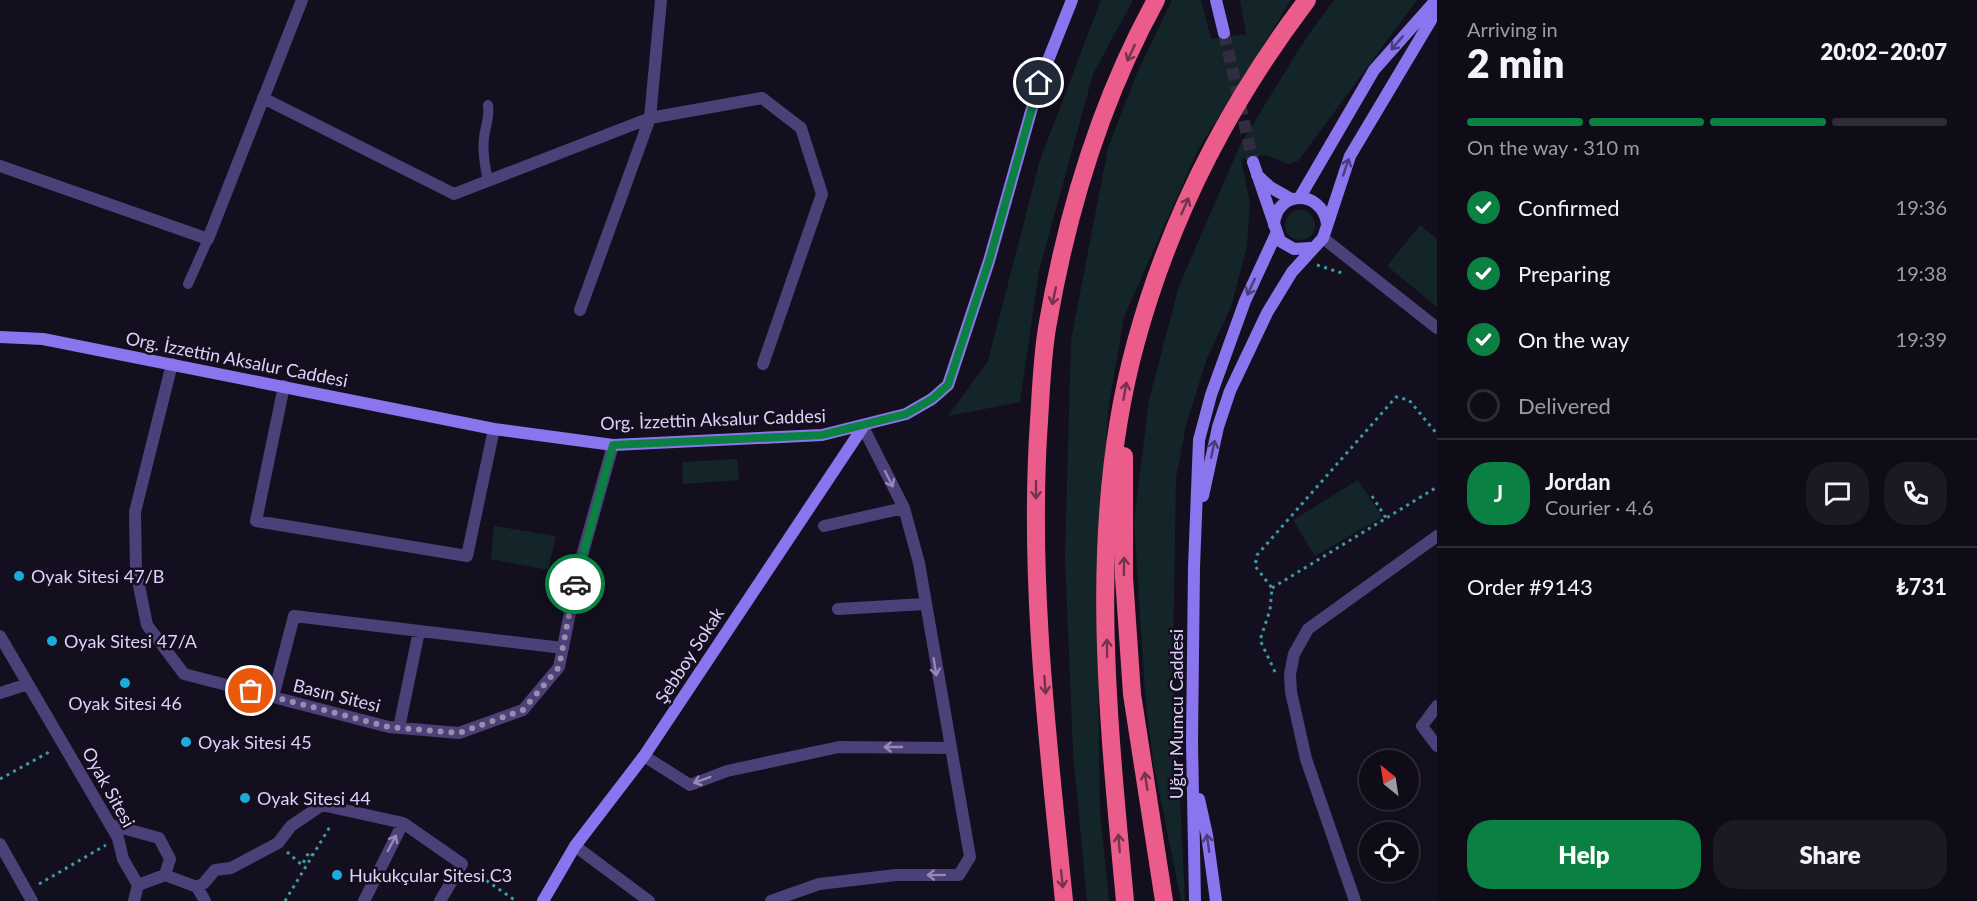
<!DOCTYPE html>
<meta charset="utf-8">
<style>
:root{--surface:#0f0b17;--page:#1d1924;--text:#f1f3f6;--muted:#9b9ba1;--line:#2f2b36;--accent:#0b8043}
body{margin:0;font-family:Lato,sans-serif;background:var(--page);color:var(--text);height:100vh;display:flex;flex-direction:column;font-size:22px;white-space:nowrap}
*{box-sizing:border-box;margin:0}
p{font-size:20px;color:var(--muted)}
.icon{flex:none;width:33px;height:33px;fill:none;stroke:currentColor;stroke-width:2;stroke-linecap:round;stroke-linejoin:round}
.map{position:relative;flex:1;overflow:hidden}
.details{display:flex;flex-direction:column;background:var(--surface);width:540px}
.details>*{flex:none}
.needle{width:39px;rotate:330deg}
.controls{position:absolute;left:1359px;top:750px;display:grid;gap:12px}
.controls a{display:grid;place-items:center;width:60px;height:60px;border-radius:50%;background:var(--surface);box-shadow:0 3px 9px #0003,0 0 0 2px var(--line);font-size:30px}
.pin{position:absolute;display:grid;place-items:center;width:51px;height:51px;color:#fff;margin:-26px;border:3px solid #fff;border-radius:50%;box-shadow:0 2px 6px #0007}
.courier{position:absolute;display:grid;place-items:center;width:60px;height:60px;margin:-30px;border:4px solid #0b8043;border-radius:50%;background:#fff;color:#222;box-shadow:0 2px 8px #0007}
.headline em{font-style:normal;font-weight:800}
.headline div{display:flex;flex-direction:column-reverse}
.headline{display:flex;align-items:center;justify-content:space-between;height:102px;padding:0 30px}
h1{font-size:39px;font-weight:800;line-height:45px}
.bar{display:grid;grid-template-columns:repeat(4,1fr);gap:9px 6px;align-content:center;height:72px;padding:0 30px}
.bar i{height:8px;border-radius:4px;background:var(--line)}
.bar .selected{background:var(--accent)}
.bar p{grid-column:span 4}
.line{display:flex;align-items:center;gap:15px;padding:0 30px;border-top:2px solid var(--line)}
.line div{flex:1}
.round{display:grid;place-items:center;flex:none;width:63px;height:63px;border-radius:24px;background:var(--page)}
ol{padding:0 30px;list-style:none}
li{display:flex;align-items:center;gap:18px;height:66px}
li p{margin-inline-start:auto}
li .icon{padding:6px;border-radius:50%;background:var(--accent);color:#fff;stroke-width:4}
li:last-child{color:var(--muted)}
li i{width:33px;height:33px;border:3px solid var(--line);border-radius:50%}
.button{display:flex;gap:12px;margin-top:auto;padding:12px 30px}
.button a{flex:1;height:69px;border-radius:24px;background:var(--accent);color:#fff;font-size:24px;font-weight:800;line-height:69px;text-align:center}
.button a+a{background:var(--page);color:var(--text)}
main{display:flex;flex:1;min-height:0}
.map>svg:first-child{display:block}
</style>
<main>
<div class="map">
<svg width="1437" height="901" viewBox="0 0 1437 901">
<rect width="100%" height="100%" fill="#140f1f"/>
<path fill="#132528" d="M 1101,0 L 1133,0 L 1093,74 L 1039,271 L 1020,402 L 948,416 L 988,361 L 1040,160 Z
M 1172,0 L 1201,0 L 1211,39 L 1246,34 L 1240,0 L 1291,0 L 1198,150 L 1124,317 L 1108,410 L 1097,605 L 1100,812 L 1109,901 L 1087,901 L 1073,752 L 1065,558 L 1071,340 L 1108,148 L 1137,73 Z
M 1334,0 L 1417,0 L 1298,161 L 1288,164 L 1267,155 L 1241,159 L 1250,203 L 1247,246 L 1231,307 L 1207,358 L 1186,425 L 1176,478 L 1173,658 L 1185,901 L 1181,901 L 1153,761 L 1145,694 L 1134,521 L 1149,400 L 1179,286 L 1240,145 L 1306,38 Z
M1285 225a15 15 0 1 1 30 0a15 15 0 1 1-30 0Z
M 1420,225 L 1437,239 L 1437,307 L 1387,266 Z
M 737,459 L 739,480 L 683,484 L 682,462 Z
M 1358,480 L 1382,517 L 1315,556 L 1293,520 Z
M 494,526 L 556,536 L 548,570 L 491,559 Z"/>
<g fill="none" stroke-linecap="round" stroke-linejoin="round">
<path stroke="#322c40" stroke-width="12" stroke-dasharray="12 6" stroke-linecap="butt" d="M 1224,33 L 1253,162"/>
<path stroke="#3c9aa4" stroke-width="3" stroke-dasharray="3 4.5" stroke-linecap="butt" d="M 1317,265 L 1342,273
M 1372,496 L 1386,518
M 1272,588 L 1437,487
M 1275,672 L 1260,640 L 1270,610 L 1272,588 L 1255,566 L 1257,555 L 1396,397 L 1409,400 L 1437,434
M 0,779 L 51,751
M 287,852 L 302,865 L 309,852 L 312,855
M 474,872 L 516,901
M 39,884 L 106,845
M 285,901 L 331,825"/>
<path stroke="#4b4078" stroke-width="10" d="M 488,181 C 485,167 482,152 484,138 C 485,127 490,117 488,105
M 188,284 L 208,239"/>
<path stroke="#4b4078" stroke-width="12" d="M 263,98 L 454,194 L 650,118 L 762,98 L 801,128 L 822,194 L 763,364
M 0,166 L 208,239 L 302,0
M 1323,238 L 1437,328
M 580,310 L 650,118 L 661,0
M 172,364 L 135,512 L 136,571 L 147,625 L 184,674 L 389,727 L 459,733 L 523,710 L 559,667 L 580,563 L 613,445
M 284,386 L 256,521 L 467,556 L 494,429
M 824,526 L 904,508
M 838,609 L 925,604
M 0,636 L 118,838 L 123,859 L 138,885 L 165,875 L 197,887 L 204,883 L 215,870 L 231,868 L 278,843 L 291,826 L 322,805 L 403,823 L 462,864 L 440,901
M 0,693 L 28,684
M 273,697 L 294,616 L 563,648
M 1437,706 L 1422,726 L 1437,746
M 399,728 L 419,631
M 644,756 L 690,785 L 727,771 L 839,747 L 951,748
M 111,825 L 159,838 L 170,859 L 165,875
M 0,844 L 32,901
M 575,846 L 649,901
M 197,887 L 205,901
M 134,901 L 138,885
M 364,901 L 403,823
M 771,901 L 819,884 L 896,875 L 959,875 L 970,857 L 919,563 L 904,508 L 863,427
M 1355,901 L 1306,759 L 1291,692 L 1290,674 L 1294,654 L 1308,629 L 1437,536"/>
<path stroke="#8b75ee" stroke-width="12" d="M 1216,0 L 1224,33
M 1253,162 L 1280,241 L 1294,249 L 1311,248
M 1257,175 L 1270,187 L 1291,199
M 1300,197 L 1374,70 L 1436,0
M 1274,225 C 1276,190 1321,189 1327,223
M 0,337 L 43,339 L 494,429 L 613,445 L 822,435 L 906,414 L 932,399 L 948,385 L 989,261 L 1039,83 L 1072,0
M 1203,496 L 1218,427 L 1230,391 L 1267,313 L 1292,272 L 1323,238 L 1350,156 L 1437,10
M 1199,799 L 1207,835 L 1216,901
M 543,901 L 575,846 L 644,756 L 863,427
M 1195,901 L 1192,742 L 1194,567 L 1199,440 L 1211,395 L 1245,301 L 1276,234"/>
<path stroke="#eb5c8a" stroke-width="18" d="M 1124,456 L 1124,577 L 1132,694 L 1164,901
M 1064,901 C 1048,742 1028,581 1039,421 C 1041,390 1042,359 1047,328 C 1066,216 1101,100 1156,0
M 1125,901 C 1108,718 1086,523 1136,342 C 1170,217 1229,103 1307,0"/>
</g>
<defs><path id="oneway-shaft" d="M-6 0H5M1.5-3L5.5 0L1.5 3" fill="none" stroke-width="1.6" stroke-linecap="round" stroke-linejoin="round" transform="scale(1.5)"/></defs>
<g stroke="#4a3d7c">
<use href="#oneway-shaft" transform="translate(1397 43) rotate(131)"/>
<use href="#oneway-shaft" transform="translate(1346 167) rotate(-71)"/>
<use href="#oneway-shaft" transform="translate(1251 287) rotate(115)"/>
<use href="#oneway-shaft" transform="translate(1213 449) rotate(-78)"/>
<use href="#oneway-shaft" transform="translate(1208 843) rotate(-98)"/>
</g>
<g stroke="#75324f">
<use href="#oneway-shaft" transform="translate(1131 53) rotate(115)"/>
<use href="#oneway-shaft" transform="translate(1185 206) rotate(-66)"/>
<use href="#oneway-shaft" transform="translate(1054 296) rotate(102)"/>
<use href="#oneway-shaft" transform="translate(1125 391) rotate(-80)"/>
<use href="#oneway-shaft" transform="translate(1036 490) rotate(90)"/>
<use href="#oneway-shaft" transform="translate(1124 566) rotate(-89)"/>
<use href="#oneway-shaft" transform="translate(1107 648) rotate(-91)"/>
<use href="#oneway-shaft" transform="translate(1045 685) rotate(86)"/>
<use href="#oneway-shaft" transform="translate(1146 781) rotate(-99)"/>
<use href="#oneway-shaft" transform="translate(1119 843) rotate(-95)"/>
<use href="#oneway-shaft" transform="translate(1062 879) rotate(84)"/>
</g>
<g stroke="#9489b8">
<use href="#oneway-shaft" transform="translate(889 479) rotate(63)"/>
<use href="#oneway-shaft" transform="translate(935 667) rotate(81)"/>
<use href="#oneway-shaft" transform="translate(893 747) rotate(-180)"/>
<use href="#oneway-shaft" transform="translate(702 780) rotate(160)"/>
<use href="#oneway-shaft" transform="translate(392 843) rotate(-62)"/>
<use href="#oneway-shaft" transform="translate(936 875) rotate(179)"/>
</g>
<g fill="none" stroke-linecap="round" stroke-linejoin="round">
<path stroke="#978ead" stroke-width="6" stroke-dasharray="0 10.8" d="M 251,691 L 389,727 L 459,733 L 523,710 L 559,667 L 575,584"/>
<path stroke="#0b8043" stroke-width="8" d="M 575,584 L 613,445 L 822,435 L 906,414 L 932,399 L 948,385 L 989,261 L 1039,83"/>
</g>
<g fill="#1babdd" stroke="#140f1f" stroke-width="2">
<circle cx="19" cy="576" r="6"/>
<circle cx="52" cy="641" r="6"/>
<circle cx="125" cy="683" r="6"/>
<circle cx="186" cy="742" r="6"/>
<circle cx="245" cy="798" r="6"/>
<circle cx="337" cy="875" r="6"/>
</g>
<g text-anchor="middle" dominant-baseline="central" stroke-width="5" stroke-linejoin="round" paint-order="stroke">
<g font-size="18" fill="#ddd2f9" stroke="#140f1f">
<text transform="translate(237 359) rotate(11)">Org. İzzettin Aksalur Caddesi</text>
<text transform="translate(713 419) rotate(-2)">Org. İzzettin Aksalur Caddesi</text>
<text transform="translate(689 655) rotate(-57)">Şebboy Sokak</text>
<text transform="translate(337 695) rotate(14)">Basın Sitesi</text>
<text transform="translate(1176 714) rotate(-90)">Uğur Mumcu Caddesi</text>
<text transform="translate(109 787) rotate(61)">Oyak Sitesi</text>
</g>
<g font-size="18" fill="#ddd2f9" stroke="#140f1f" text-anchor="start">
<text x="31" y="576">Oyak Sitesi 47/B</text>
<text x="64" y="641">Oyak Sitesi 47/A</text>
<text x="125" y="703" text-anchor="middle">Oyak Sitesi 46</text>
<text x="198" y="742">Oyak Sitesi 45</text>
<text x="257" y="798">Oyak Sitesi 44</text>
<text x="349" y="875">Hukukçular Sitesi C3</text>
</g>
</g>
</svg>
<div class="controls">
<a><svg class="needle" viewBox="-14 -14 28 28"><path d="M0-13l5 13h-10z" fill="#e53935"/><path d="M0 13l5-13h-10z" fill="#9b9ba1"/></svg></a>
<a><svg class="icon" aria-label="locate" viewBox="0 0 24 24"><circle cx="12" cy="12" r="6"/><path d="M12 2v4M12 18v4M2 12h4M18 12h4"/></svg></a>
</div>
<div class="pin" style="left:251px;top:691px;background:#ea580c"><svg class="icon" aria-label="bag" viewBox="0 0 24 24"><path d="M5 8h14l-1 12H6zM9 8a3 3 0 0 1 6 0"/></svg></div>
<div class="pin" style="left:1039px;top:83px;background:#1f2937"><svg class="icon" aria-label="home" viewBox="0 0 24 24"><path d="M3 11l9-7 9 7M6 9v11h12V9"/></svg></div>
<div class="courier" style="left:575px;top:584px"><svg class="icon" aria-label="car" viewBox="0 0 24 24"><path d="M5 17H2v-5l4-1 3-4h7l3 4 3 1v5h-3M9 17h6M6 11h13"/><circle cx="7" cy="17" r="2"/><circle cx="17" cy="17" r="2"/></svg></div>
</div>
<section class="details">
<div class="headline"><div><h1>2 min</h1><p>Arriving in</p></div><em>20:02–20:07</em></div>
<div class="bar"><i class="selected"></i><i class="selected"></i><i class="selected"></i><i></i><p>On the way · 310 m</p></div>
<ol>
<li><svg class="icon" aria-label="check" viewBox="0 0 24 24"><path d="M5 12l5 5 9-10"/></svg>Confirmed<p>19:36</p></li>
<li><svg class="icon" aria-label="check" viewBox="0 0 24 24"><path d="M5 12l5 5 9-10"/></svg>Preparing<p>19:38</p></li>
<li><svg class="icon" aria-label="check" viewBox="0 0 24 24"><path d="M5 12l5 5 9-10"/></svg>On the way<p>19:39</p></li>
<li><i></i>Delivered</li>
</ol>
<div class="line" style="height:108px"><b class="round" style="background:var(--accent);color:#fff">J</b><div><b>Jordan</b><p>Courier · 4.6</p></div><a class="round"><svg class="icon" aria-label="chat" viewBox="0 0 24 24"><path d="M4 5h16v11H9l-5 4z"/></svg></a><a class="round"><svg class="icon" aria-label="phone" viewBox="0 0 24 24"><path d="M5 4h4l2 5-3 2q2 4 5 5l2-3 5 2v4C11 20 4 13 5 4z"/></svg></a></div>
<div class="line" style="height:78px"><div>Order #9143</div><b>₺731</b></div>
<div class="button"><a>Help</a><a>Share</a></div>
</section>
</main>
